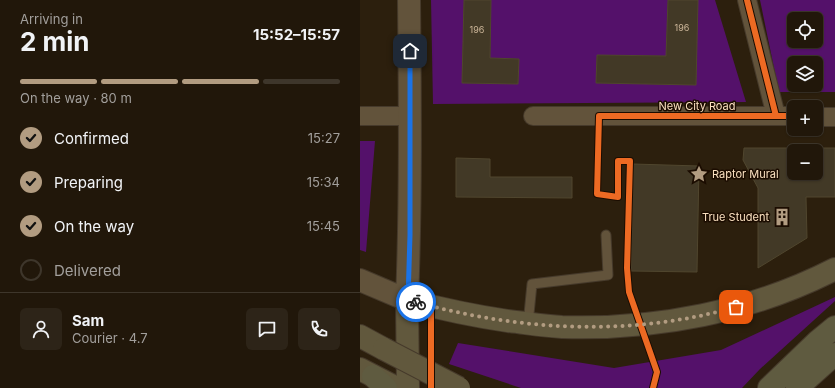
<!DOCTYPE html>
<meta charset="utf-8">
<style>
:root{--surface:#21170a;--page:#2d2418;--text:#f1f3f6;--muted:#a29f9c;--line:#3e362b;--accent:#b29c81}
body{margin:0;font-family:Inter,sans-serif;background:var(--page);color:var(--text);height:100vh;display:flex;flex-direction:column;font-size:15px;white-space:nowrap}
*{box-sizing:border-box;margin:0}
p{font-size:13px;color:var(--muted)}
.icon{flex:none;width:22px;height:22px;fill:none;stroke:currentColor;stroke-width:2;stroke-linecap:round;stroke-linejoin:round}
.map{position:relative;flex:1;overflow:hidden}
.side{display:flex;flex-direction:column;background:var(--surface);width:360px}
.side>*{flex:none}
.tools{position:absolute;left:427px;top:12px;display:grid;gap:8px}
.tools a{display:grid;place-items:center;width:36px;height:36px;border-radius:6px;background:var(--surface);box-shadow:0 1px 3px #0004,0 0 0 1px var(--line);font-size:20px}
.pin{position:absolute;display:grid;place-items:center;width:34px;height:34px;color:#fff;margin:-17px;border-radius:8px;box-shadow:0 2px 6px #0006}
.courier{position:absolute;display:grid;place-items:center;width:40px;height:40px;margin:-20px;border:3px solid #1a73e8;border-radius:50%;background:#fff;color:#222;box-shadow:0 1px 5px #0007}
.overview em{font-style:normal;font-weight:700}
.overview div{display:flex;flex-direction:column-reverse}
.overview{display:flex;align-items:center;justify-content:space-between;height:68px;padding:0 20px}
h1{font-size:26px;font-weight:700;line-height:30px}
.bar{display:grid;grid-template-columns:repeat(4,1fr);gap:6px 4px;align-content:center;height:48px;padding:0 20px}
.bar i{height:5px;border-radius:3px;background:var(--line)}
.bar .on{background:var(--accent)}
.bar p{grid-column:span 4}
.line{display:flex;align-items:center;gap:10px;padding:0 20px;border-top:1px solid var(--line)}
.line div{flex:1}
.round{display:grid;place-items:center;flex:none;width:42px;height:42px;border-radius:6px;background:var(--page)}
ol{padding:0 20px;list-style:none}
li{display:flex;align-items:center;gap:12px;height:44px}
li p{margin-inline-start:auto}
li .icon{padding:4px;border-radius:50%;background:var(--accent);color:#111;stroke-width:4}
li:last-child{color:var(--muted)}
li i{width:22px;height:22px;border:2px solid var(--line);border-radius:50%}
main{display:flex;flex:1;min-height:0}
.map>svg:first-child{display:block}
</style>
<main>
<section class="side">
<div class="overview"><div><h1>2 min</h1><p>Arriving in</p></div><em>15:52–15:57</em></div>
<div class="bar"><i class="on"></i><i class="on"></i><i class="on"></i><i></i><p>On the way · 80 m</p></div>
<ol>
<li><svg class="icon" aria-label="check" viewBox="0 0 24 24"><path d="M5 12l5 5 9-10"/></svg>Confirmed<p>15:27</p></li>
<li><svg class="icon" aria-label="check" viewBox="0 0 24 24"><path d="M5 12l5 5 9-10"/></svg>Preparing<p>15:34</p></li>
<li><svg class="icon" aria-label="check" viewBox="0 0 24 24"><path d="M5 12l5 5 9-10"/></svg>On the way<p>15:45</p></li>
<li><i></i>Delivered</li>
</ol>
<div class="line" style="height:72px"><a class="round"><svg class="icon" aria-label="person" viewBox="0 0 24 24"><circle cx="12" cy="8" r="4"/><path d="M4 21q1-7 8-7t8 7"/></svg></a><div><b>Sam</b><p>Courier · 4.7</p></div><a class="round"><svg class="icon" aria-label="chat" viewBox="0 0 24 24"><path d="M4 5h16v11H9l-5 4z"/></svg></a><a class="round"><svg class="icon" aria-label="phone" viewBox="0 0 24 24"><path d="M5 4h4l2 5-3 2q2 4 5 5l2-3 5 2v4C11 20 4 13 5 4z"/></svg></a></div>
</section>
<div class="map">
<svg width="475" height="388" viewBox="0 0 475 388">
<rect width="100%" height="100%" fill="#2c1f0d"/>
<path fill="#54116a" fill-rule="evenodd" d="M 71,0 L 104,0 L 102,83 L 158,84 L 159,59 L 130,58 L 131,0 L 308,0 L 306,56 L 237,55 L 236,83 L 335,85 L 338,0 L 355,0 L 386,102 L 73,104 Z
M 400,0 L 475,0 L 475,92 L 419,92 ZM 434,19 L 456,19 L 456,41 L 434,41 ZM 434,63 L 456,63 L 456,85 L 434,85 Z
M 0,141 L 15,141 L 6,252 L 0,250 Z
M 475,297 L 475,301 L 400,369 L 382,388 L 161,388 L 89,364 L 98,343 L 254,368 L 361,350 Z"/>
<path fill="#423926" stroke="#50462e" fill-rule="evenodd" d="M 104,0 L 131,0 L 130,58 L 159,59 L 158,84 L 102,83 Z
M 308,0 L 338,0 L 336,85 L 236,83 L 237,55 L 306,56 Z
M 384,148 L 475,148 L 475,197 L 446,197 L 447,238 L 398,268 L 398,188 L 383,160 ZM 434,151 L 456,151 L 456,173 L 434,173 Z
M 96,158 L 130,159 L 130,177 L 212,177 L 212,198 L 96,197 Z
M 273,164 L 339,166 L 337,272 L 271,271 Z"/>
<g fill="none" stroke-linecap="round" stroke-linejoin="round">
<g stroke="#463a2b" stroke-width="11">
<path id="service" d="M 168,324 L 172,284 L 248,275 L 246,235"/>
</g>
<g stroke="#463a2b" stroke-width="20">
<path id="minor" d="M 387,0 L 416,116
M 0,116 L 50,116
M 173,116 L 434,116
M 456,117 L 475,117"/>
</g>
<g stroke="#463a2b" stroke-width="24">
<path id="tertiary" d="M 0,280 L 47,300 C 51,200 50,100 49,0"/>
</g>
<g stroke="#463a2b" stroke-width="24">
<path id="primary" d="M 0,336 L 24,349
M 0,369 L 31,385
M 48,388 L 47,300 C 81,309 114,316 148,321 C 166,323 184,326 202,327 C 296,330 391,312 475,269"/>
</g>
<g stroke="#463a2b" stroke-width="24">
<path id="motorway" d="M 13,376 L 26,388
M 409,388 L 458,341 L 475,327
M 437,388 L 475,354"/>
</g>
<use href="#service" stroke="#62533b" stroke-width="9"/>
<use href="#minor" stroke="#62533b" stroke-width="18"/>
<use href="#tertiary" stroke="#62533b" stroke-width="22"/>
<use href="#primary" stroke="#61583d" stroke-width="22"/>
<use href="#motorway" stroke="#5f5b40" stroke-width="22"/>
<g stroke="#463a2b" stroke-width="24" stroke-linecap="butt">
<path id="primary-bridge" d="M 24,349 L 99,388"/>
</g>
<use href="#primary-bridge" stroke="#61583d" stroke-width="22"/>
<g stroke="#1b0c00" stroke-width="8">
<path id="cycleway" d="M 387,0 L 416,116
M 71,306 L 71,388
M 293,388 L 297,372 L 269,292 L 267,268 L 270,161 L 258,161 L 258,197 L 237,194 L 239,116 L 434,116"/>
</g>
<use href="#cycleway" stroke="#ed6a23" stroke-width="6"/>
</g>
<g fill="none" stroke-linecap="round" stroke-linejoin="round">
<path stroke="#b29c81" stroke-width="4" stroke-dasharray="0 7.2" d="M 56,302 C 160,331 271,337 376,307"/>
<path stroke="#1a73e8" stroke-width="5" d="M 50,51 L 50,235 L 48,300 L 56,302"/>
</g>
<defs>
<g id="sight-bare" transform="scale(1.38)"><path d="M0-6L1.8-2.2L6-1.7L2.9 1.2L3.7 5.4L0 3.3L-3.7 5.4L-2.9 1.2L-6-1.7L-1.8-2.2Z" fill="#b29c81" stroke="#1b0c00" stroke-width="2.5" paint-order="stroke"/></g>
<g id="building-bare" transform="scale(1.38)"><path d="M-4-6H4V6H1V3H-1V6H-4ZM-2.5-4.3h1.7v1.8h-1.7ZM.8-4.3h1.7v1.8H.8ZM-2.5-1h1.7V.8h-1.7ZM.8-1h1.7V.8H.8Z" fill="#b29c81" stroke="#1b0c00" stroke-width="2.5" paint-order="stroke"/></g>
</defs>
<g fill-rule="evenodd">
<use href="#sight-bare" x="339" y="174"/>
<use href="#building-bare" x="422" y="217"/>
</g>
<g text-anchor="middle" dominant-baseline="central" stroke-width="3" stroke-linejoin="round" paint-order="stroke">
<g font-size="9" fill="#ccb699">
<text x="322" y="27">196</text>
<text x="117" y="29">196</text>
</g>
<g font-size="11" fill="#fae0bf" stroke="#1b0c00">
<text x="337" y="106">New City Road</text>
</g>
<g font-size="11" fill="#fae0bf" stroke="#1b0c00" text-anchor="start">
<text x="352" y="174">Raptor Mural</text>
<text x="409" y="217" text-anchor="end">True Student</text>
</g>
</g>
</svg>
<div class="tools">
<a><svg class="icon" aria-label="locate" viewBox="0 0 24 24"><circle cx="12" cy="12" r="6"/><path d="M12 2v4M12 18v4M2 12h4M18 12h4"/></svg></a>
<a><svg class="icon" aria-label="layers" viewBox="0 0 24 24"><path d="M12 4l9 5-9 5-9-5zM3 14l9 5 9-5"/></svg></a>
<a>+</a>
<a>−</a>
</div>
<div class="pin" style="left:376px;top:307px;background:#ea580c"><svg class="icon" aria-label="bag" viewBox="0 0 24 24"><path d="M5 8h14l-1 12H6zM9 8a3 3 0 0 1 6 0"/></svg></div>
<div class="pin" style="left:50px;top:51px;background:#1f2937"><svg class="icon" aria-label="home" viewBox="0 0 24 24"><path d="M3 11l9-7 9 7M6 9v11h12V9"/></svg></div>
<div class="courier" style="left:56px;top:302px"><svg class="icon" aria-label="bike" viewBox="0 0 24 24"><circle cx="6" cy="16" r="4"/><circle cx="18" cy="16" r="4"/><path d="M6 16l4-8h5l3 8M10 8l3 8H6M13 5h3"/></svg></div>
</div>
</main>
